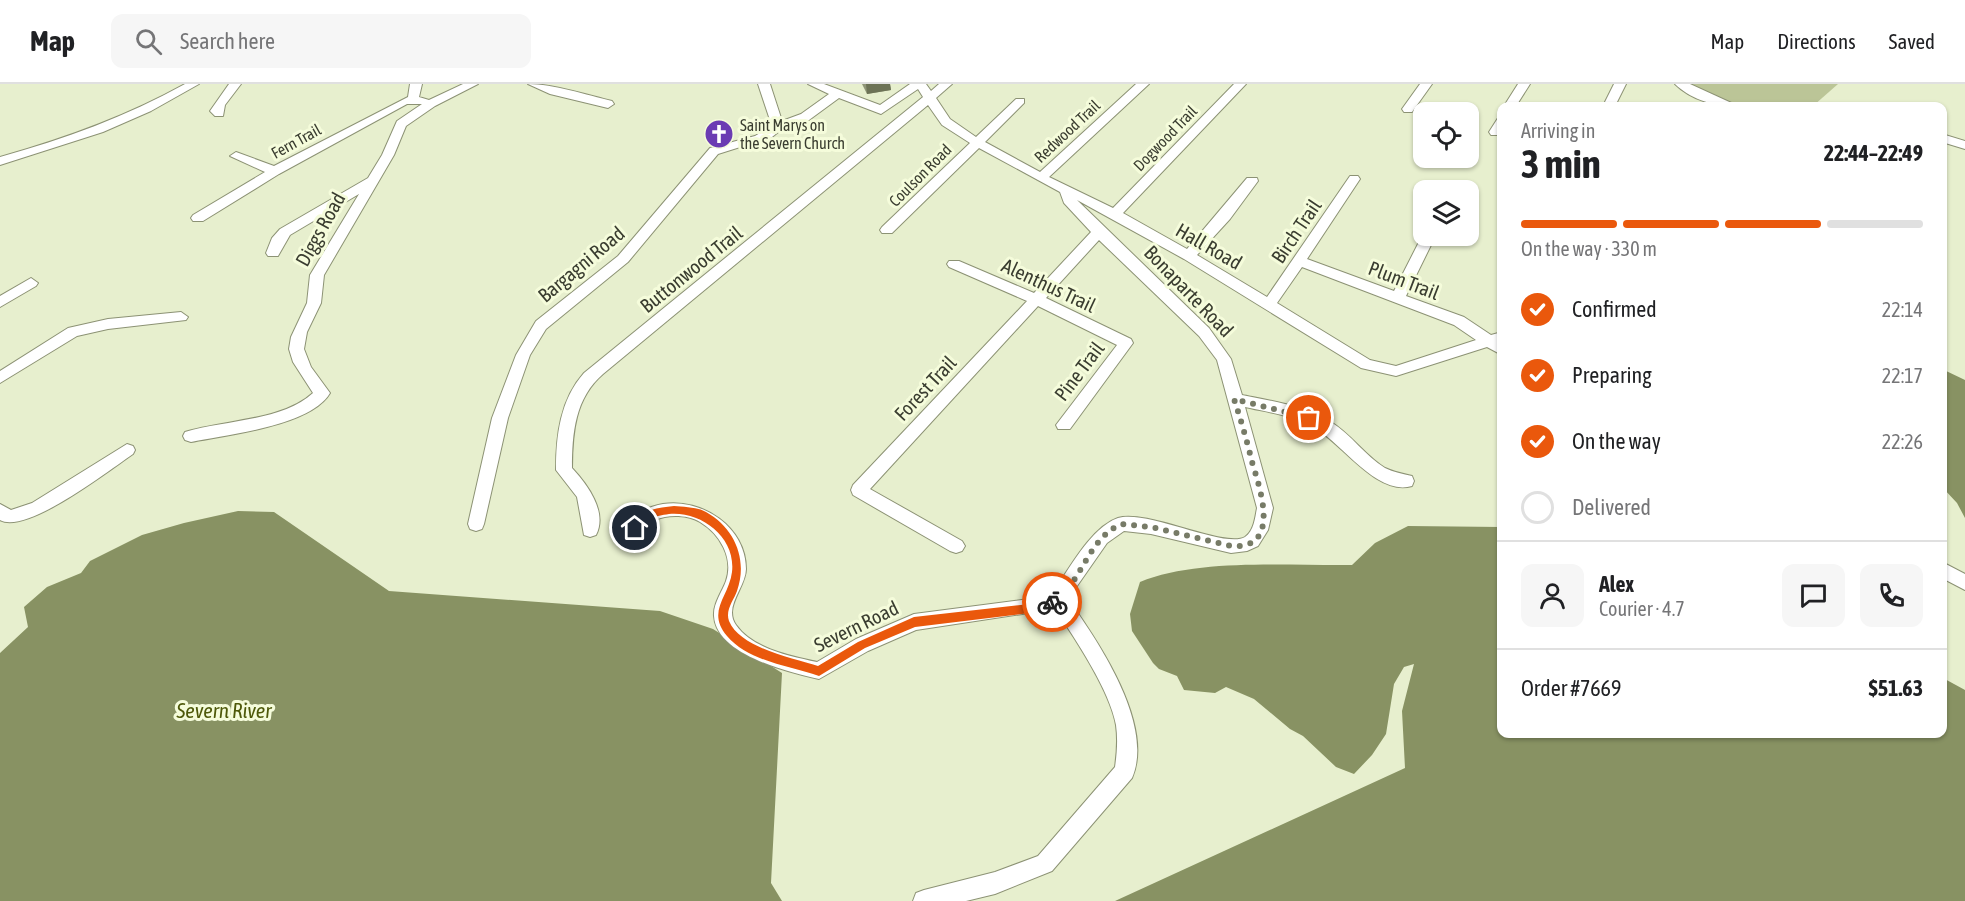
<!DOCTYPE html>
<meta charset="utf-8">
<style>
:root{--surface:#fff;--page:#f6f6f6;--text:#202124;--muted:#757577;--line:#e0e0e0;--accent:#ea580c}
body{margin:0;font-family:"Asap Condensed",sans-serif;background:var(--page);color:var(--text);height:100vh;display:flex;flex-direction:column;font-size:22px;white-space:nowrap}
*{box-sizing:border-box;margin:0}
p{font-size:20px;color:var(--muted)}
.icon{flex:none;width:33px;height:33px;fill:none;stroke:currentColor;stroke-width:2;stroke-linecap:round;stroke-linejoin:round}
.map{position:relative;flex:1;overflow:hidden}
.details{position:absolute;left:1497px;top:18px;width:450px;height:636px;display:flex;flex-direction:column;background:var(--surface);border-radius:12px;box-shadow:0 2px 4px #0004}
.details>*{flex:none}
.fabs{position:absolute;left:1413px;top:18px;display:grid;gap:12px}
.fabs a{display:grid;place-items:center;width:66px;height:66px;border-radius:12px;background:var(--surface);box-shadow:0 2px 4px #0004;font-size:30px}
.pin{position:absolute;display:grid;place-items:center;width:51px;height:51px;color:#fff;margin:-26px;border:3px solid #fff;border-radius:50%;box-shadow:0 2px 6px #0007}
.courier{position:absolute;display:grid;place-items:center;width:60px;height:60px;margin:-30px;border:4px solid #ea580c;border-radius:50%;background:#fff;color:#222;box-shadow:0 2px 8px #0007}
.head em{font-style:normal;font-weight:700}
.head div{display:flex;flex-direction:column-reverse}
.head{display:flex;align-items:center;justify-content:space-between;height:102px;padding:0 24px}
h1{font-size:39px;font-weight:700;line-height:45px}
.bar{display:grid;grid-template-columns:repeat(4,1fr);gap:9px 6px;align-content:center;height:72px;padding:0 24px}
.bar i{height:8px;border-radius:4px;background:var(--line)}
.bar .selected{background:var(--accent)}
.bar p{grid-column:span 4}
.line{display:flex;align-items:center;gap:15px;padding:0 24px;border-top:2px solid var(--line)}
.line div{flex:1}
.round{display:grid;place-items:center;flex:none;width:63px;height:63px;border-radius:12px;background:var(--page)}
ol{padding:0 24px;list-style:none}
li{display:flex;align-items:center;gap:18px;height:66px}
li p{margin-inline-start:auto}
li .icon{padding:6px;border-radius:50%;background:var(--accent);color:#fff;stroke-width:4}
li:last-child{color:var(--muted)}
li i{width:33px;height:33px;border:3px solid var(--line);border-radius:50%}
header{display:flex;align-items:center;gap:36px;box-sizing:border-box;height:84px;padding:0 30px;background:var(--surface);border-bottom:2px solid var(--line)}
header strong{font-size:28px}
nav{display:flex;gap:33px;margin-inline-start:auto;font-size:21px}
.search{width:420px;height:54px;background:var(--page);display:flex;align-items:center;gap:15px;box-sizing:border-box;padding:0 21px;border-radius:12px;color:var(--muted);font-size:22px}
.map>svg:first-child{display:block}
</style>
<header>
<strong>Map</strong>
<div class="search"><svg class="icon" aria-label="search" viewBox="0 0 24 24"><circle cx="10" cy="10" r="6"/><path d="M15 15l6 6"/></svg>Search here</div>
<nav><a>Map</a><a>Directions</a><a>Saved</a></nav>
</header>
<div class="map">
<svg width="1965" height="817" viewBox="0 0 1965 817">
<rect width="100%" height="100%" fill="#e7efce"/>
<path fill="#bbc597" d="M 1687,0 L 1838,0 L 1813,22 L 1744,22 L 1720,17 Z"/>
<path fill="#889263" d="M 1942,285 L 1965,296 L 1965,434 L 1957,419 L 1943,404 Z
M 238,427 L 274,428 L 389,507 L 660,527 L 713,545 L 782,589 L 771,799 L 782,817 L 0,817 L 0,569 L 28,543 L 24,523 L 47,503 L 81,489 L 90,477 L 142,451 L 184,439 Z
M 1408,442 L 1501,443 L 1502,650 L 1942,650 L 1943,594 L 1965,606 L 1965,817 L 1115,817 L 1405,684 L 1402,627 L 1414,580 L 1404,583 L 1394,600 L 1386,650 L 1372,671 L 1354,690 L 1336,683 L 1303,652 L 1290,645 L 1254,615 L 1226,603 L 1215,609 L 1184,606 L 1177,592 L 1159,585 L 1153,579 L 1132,547 L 1130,530 L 1140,498 C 1198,474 1289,482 1352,481 L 1375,459 Z"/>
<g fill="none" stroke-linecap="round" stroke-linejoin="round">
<g stroke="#8c9274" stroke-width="2">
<path id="minor" d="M 185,0 L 199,0 L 151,27 L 103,48 L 0,81 L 0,73 C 64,55 126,33 185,0 Z
M 229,0 L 241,0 L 225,21 L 223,32 L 215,32 L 210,27 Z
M 410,0 L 422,0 L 419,13 L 429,16 L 463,0 L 478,0 L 435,22 L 406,42 L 394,71 L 324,191 L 321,219 L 307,248 L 304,265 L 311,283 L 330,309 C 311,342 226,351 191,358 L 185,356 L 183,352 L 185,348 C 224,336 283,337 313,309 L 293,278 L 289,265 L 291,253 L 307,219 L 310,191 L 359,110 L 290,151 L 278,172 L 268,172 L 266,169 L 272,154 L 280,145 L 368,94 L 382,71 L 397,37 L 422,20 L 407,20 L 279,90 L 203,137 L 193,137 L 191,134 L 193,131 L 265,88 L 230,72 L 236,68 L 274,82 L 408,13 Z
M 528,0 C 553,0 587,11 612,17 L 614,20 L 608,24 L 550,10 Z
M 758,0 L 770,0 L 782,37 L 801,30 L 829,10 L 808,0 L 824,0 L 880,21 L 910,0 L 926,0 L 931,7 L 939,0 L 952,0 L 936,14 L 950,35 L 976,53 L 1016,15 L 1024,15 L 1024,19 L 985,58 L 1040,88 L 1136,0 L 1149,0 L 1049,93 L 1113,124 L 1234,0 L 1246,0 L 1123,129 L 1187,165 L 1247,94 L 1257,94 L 1258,97 L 1230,135 L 1197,171 L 1267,213 L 1350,92 L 1358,92 L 1360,95 L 1307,175 L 1394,207 L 1420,156 L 1430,156 L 1432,159 L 1406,212 L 1464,233 L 1491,251 L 1502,248 L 1502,271 L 1487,263 L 1396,292 L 1361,284 L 1184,175 L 1077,116 L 1209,244 L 1231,275 L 1242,311 C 1272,317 1305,322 1331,338 C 1352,351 1365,372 1385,384 C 1393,388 1403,390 1412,392 L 1414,397 L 1412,402 C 1376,413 1340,356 1312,342 C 1291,331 1267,328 1245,323 L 1273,424 L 1268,446 L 1258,462 L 1247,467 L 1231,469 L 1151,450 L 1124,447 L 1107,459 L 1068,515 C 1098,557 1155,641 1132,694 L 1052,787 L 995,810 L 966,817 L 913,817 L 916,809 L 924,806 L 995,788 L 1038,772 L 1115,683 C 1117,669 1118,655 1116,641 C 1110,607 1075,554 1055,525 L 916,546 L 868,567 L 819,595 C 789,588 716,571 714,532 C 713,520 722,508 726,497 C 734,474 720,450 700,438 C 688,431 669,430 655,436 C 644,440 643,453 629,449 L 627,444 C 634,429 647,423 663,420 C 702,414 746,443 746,485 C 746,503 723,523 736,541 C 753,565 790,572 817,578 L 856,555 L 914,530 L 1046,513 L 1052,510 C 1068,487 1091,443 1118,434 C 1147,425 1225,465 1245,453 C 1254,447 1255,434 1257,424 L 1217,276 L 1199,252 L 1099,156 L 1046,214 L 1131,255 L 1133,259 L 1070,345 L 1058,345 L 1056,341 L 1117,261 L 1038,222 L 870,405 L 962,457 L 965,462 L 962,467 L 956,469 L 950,467 L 853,411 L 851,406 L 853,401 L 1027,217 L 949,183 L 947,180 L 949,177 L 959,177 L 1034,209 L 1091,148 L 1064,119 L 1060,108 L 979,64 L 892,149 L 882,149 L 880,146 L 882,143 L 970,59 L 942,41 L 928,21 L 603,290 C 575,314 572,349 572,384 C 587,400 608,428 596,451 L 590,453 L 584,451 L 577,413 L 556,386 C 556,352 560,316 584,289 L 923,13 L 918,5 L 881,30 L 839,14 L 809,36 L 782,45 L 772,53 L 718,70 L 628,178 L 546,245 L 530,271 L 508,334 L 484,440 L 482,445 L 476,447 L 470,445 L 468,440 L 492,334 L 516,271 L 536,237 L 618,172 L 710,64 L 755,52 L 772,42 ZM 1302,183 L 1454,241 L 1476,256 L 1396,282 L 1370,276 L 1277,219 Z
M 1420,0 L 1432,0 L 1412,28 L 1404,28 L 1402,25 Z
M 1518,0 L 1530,0 L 1516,22 L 1504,22 Z
M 1614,0 L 1626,0 L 1615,22 L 1603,22 Z
M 1675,0 L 1690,0 L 1738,22 C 1717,24 1690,15 1675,0 Z
M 1498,34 L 1502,34 L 1499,51 L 1491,51 L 1489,48 Z
M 1942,50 L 1965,57 L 1965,65 L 1942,58 Z
M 31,194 L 38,199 L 36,202 L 0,223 L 0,212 Z
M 181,228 L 188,233 L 186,236 L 108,245 L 77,252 L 0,299 L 0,287 L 68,244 L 108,235 Z
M 127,360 L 133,362 L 135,366 L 133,370 C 108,387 26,451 0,436 L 0,420 L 11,426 L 32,419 Z
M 1942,478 L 1965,490 L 1965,506 L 1942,494 Z"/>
</g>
<use href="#minor" fill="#fff" fill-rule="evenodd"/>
</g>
<path fill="#909678" d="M 862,0 L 890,0 L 891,6 L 867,10 Z"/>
<path fill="#6d7356" d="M 866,0 L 890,0 L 891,6 L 867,10 Z"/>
<path fill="#ea580c" d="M 674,422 C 684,423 698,423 706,428 C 735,444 748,476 737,507 C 734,516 725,526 729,537 C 740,564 793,574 818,582 L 858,558 L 914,533 L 1038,519 L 1052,514 L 1058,518 L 1056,521 L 1038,528 L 915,543 L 865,564 L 819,592 C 789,582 748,577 727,552 C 706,527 729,513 732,488 C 736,453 701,427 669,430 C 655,432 646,434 639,447 L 632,447 L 630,444 C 640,426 655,424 674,422 Z"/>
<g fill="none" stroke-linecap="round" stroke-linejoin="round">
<path stroke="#777b67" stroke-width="6" stroke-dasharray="0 10.8" d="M 1052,518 C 1081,503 1086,456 1121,440 L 1151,443 L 1231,462 C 1282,466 1260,405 1252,378 C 1247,357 1241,336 1234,315 L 1309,334"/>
</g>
<defs>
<g id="church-disc" transform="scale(1.5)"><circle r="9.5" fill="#6b3bb3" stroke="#f5fcdb"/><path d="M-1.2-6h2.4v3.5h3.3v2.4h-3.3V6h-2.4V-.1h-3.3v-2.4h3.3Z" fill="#fff"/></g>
</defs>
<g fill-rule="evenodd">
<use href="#church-disc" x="719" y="50"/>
</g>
<g text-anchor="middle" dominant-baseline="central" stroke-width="6" stroke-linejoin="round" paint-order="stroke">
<g font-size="16" fill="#3a3d30" stroke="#f5fcdb" text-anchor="start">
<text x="740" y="41">Saint Marys on<tspan x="740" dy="18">the Severn Church</tspan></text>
</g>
<g font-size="16" fill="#3a3d30" stroke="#f5fcdb">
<text transform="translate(1067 47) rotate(-43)">Redwood Trail</text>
<text transform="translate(1165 54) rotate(-46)">Dogwood Trail</text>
<text transform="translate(296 57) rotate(-29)">Fern Trail</text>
<text transform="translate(920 91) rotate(-45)">Coulson Road</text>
</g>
<g font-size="20" fill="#3a3d30" stroke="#f5fcdb">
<text transform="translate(320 145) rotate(-61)">Diggs Road</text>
<text transform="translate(1296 147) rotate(-56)">Birch Trail</text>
<text transform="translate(1209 162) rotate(30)">Hall Road</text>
<text transform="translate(581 180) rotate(-40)">Bargagni Road</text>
<text transform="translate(691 185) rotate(-39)">Buttonwood Trail</text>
<text transform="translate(1404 196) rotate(21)">Plum Trail</text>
<text transform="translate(1049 201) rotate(25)">Alenthus Trail</text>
<text transform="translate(1189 207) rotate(46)">Bonaparte Road</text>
<text transform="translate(1079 287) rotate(-53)">Pine Trail</text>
<text transform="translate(925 304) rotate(-47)">Forest Trail</text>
<text transform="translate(856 542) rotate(-26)">Severn Road</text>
</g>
<g font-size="21" font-style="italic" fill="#4e590a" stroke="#f5fcdb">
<text x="224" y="626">Severn River</text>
</g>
</g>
</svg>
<div class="fabs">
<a><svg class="icon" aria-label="locate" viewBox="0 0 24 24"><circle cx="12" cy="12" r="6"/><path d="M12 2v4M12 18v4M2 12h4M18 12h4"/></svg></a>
<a><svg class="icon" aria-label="layers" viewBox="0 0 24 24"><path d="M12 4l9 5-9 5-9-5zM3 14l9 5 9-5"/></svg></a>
</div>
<div class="pin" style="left:1309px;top:334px;background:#ea580c"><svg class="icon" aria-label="bag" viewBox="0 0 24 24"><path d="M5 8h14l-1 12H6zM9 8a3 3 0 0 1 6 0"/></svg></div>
<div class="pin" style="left:635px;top:444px;background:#1f2937"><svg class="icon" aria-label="home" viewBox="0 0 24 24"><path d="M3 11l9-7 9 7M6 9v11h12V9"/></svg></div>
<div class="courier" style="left:1052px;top:518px"><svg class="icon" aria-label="bike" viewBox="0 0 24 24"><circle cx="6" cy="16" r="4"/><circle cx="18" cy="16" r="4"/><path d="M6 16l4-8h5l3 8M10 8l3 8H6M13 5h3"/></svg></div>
<section class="details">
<div class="head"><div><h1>3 min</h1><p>Arriving in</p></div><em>22:44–22:49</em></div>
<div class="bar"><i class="selected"></i><i class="selected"></i><i class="selected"></i><i></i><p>On the way · 330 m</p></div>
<ol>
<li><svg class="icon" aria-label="check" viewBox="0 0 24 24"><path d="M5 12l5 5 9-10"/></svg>Confirmed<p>22:14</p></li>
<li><svg class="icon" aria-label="check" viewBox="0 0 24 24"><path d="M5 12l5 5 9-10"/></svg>Preparing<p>22:17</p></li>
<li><svg class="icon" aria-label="check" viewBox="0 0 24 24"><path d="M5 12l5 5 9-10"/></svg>On the way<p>22:26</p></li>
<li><i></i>Delivered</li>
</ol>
<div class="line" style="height:108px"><a class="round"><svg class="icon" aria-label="person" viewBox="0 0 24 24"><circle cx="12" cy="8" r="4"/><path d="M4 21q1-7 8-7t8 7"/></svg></a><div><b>Alex</b><p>Courier · 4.7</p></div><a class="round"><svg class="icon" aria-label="chat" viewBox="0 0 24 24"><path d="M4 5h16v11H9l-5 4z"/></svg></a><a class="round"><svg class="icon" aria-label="phone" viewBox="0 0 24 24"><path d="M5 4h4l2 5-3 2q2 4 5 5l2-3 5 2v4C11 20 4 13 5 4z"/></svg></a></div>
<div class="line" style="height:78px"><div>Order #7669</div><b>$51.63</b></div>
</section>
</div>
